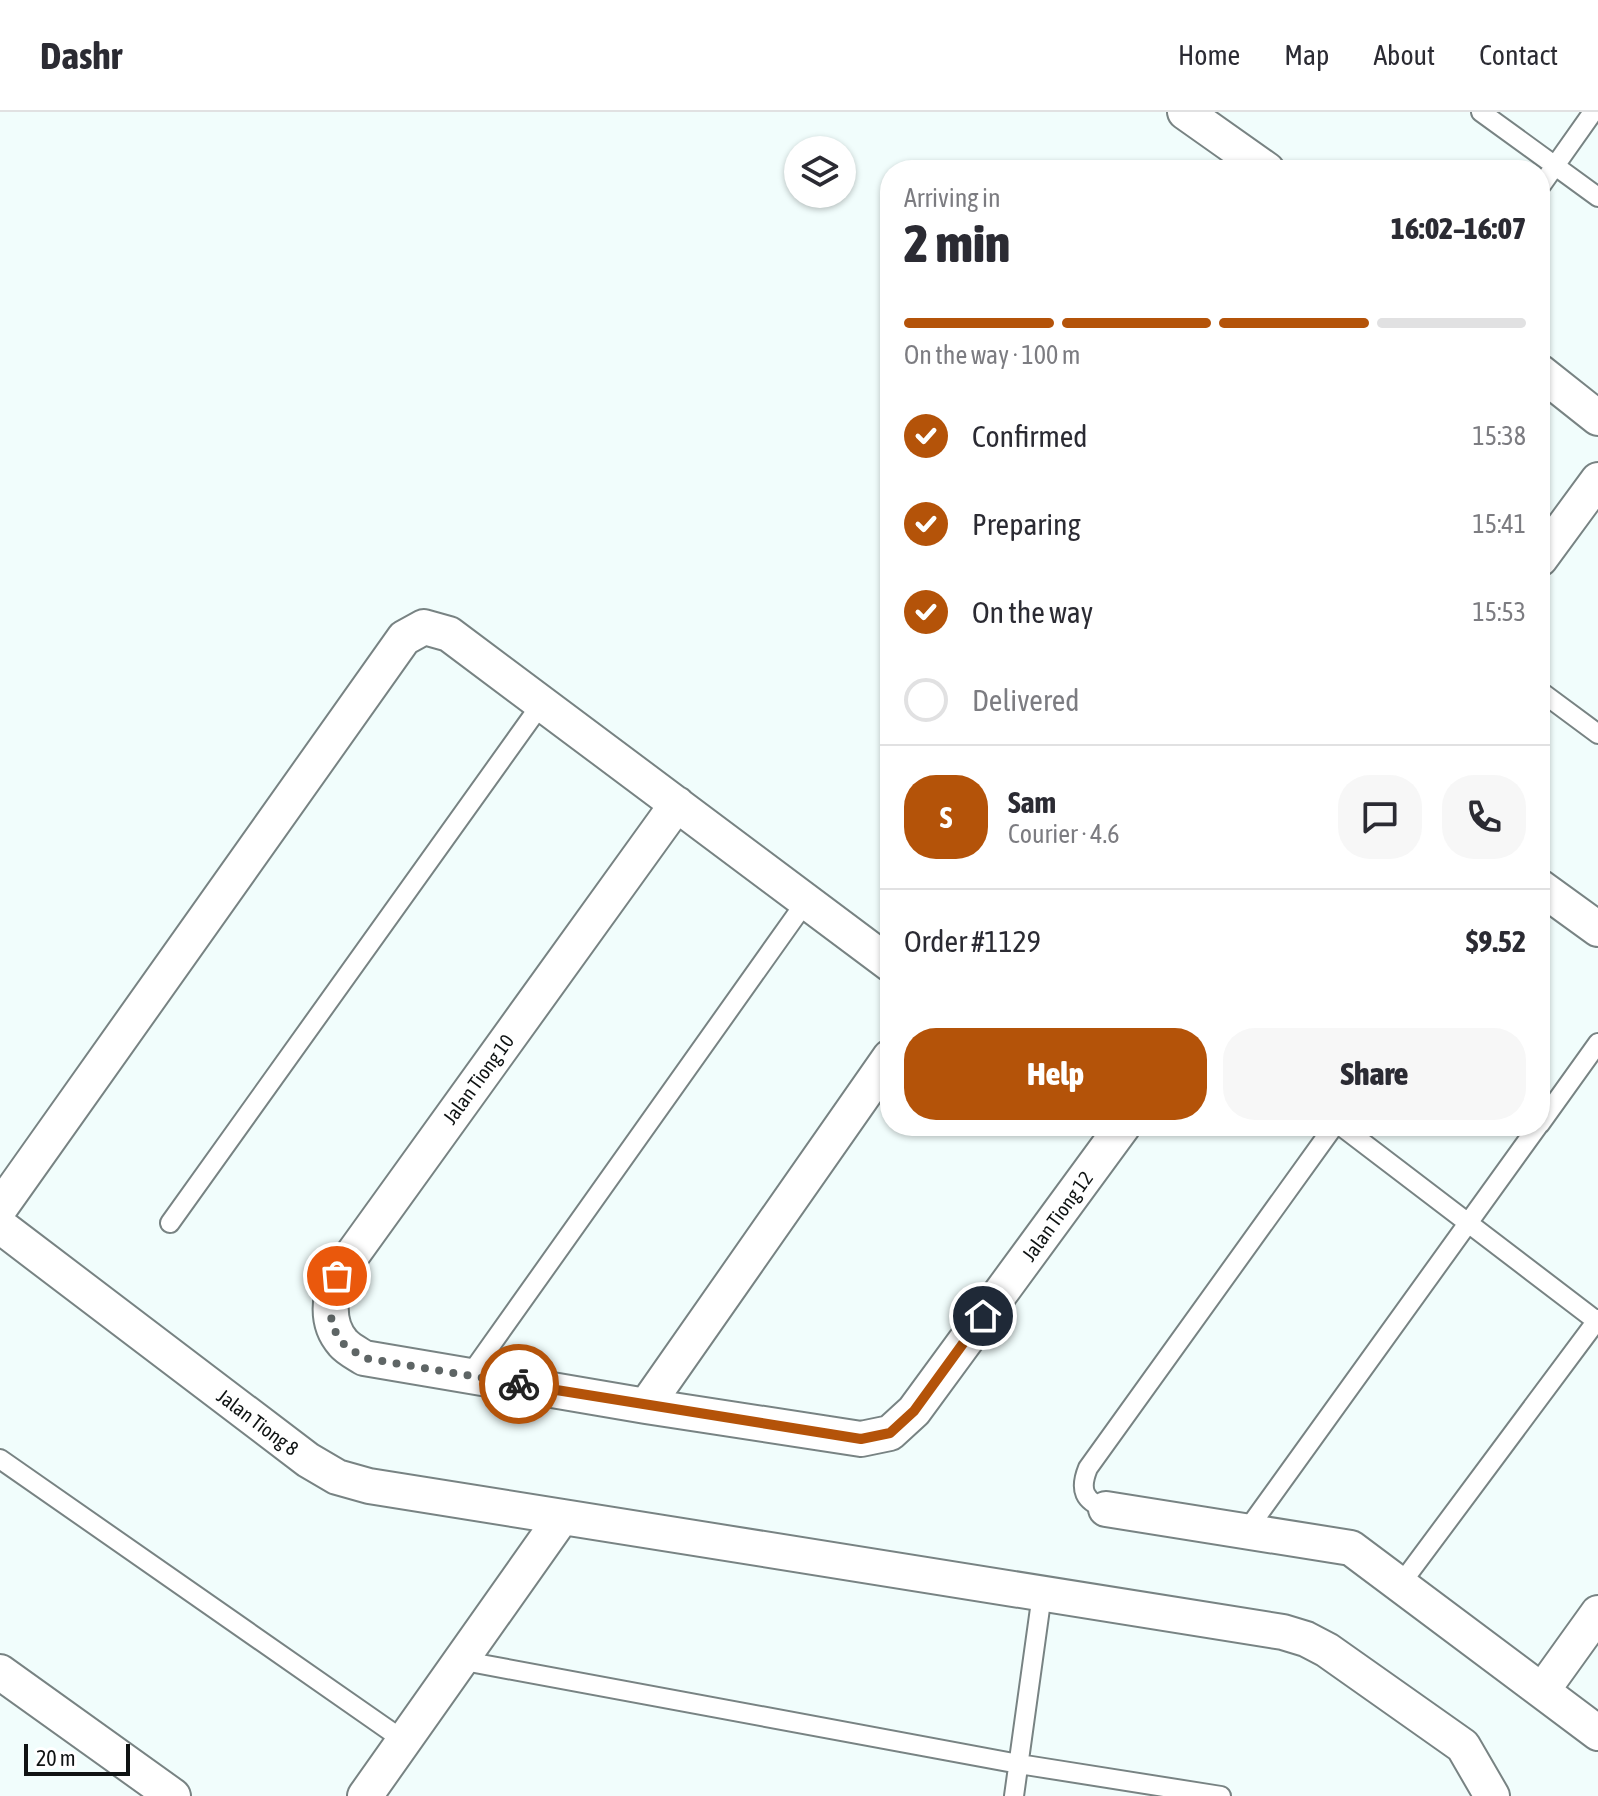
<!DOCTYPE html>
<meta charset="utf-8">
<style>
:root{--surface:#fff;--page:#f7f7f7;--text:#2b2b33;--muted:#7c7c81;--line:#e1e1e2;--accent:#b45309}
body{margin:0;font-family:"Asap Condensed",sans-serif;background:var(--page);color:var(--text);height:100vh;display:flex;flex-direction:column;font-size:30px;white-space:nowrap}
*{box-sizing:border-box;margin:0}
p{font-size:26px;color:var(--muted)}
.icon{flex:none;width:44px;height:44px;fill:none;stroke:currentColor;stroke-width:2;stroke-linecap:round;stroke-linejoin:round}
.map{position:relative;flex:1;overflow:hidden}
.side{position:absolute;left:880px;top:48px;width:670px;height:976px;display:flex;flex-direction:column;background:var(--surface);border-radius:32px;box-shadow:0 2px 6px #0004}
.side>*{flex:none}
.controls{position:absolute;left:784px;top:24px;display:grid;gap:16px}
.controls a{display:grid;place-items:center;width:72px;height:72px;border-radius:50%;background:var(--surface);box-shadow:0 2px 6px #0004;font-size:40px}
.scale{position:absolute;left:24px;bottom:20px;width:106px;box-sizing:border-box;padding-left:8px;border:4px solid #0f1313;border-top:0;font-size:22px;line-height:28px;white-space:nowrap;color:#0f1313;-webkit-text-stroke:6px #fff;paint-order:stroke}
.pin{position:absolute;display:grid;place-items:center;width:68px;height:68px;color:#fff;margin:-34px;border:4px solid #fff;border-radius:50%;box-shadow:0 2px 8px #0007}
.courier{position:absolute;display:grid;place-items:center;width:80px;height:80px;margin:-40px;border:6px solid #b45309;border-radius:50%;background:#fff;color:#222;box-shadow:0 2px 10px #0007}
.headline em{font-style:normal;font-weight:800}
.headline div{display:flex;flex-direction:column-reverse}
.headline{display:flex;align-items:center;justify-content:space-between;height:136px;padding:0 24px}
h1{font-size:52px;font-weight:800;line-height:60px}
.bar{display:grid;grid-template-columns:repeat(4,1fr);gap:12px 8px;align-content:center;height:96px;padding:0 24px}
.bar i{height:10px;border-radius:6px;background:var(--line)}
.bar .current{background:var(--accent)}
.bar p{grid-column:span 4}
.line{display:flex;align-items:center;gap:20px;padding:0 24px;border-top:2px solid var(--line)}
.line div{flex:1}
.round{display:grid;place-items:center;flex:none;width:84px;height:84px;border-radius:32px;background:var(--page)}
ol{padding:0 24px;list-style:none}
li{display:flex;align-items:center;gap:24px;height:88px}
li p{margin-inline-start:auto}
li .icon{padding:8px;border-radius:50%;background:var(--accent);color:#fff;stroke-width:4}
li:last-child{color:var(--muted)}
li i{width:44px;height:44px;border:4px solid var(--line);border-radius:50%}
.cta{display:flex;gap:16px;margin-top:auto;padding:16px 24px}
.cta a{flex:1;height:92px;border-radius:32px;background:var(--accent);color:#fff;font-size:32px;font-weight:800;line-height:92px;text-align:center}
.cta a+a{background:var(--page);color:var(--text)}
header{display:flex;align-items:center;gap:48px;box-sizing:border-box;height:112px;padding:0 40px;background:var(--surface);border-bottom:2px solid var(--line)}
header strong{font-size:38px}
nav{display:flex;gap:44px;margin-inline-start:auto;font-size:28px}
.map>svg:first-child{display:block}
</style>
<header>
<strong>Dashr</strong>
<nav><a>Home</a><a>Map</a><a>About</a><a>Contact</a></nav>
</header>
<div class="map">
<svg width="1598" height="1684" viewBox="0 0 1598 1684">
<rect width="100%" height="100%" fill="#f1fdfc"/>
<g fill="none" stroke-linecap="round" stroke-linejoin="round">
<g stroke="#788383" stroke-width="22">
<path id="service" d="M 1481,0 L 1598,85
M 1540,75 L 1593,0
M 1540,579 L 1598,622
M 1540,1012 L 1598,931
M 1341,1014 L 1598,1210
M 170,1111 L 542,591
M 469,1264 L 807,788
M 0,1347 L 403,1628
M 1106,1397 C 1084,1389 1079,1378 1088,1356 L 1334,1014
M 1247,1418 L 1538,1014
M 1400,1473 L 1598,1207
M 459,1548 L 1019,1652 L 1221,1684
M 1014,1684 L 1042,1482"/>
</g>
<g stroke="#788383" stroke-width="38">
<path id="minor" d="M 1185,0 L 1267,58
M 1540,260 L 1598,306
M 1540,447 L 1598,368
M 677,692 L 337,1164 C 329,1187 326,1212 343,1231 C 348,1237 358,1242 364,1246 L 646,1294 L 861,1327 L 890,1321 L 914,1299 L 1123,1014
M 1540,775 L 1598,817
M 0,1096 L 404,526 L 424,515 L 449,522 L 890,852
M 0,1114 L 308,1348 L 337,1365 L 369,1374 L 1283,1520 L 1306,1527 L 1327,1538 L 1463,1634 L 1492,1684
M 646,1294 L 890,945
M 1106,1397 L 1351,1436 L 1598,1621
M 0,1560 L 173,1684
M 1542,1579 L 1598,1501
M 365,1684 L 562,1405"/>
</g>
<use href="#service" stroke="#fff" stroke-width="18"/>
<use href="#minor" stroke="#fff" stroke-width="34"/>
</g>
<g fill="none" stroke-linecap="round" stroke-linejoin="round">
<path stroke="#5e6565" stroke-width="8" stroke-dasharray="0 14.4" d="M 337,1164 C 329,1187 326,1212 343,1231 C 348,1237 358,1241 364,1246 L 519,1272"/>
<path stroke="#b45309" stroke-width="10" d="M 519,1272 L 861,1327 L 890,1321 L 914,1299 L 983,1204"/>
</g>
<g text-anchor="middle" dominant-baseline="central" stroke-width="8" stroke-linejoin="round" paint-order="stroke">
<g font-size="20" fill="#0f1313" stroke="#fff">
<text transform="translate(478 967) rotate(-54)">Jalan Tiong 10</text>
<text transform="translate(1057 1104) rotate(-54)">Jalan Tiong 12</text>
<text transform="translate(258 1310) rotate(37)">Jalan Tiong 8</text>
</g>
</g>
</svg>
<div class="controls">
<a><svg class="icon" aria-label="layers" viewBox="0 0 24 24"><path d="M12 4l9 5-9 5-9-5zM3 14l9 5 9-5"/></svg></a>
</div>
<div class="scale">20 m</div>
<div class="pin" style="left:337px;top:1164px;background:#ea580c"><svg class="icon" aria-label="bag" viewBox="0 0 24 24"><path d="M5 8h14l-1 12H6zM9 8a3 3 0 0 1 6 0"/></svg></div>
<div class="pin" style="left:983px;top:1204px;background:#1f2937"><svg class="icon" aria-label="home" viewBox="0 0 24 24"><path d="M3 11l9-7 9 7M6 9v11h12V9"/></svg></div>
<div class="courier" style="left:519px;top:1272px"><svg class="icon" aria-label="bike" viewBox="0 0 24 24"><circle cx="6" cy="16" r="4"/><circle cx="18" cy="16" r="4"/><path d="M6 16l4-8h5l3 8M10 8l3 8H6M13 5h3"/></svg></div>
<section class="side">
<div class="headline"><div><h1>2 min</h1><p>Arriving in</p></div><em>16:02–16:07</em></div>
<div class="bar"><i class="current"></i><i class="current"></i><i class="current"></i><i></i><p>On the way · 100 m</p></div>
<ol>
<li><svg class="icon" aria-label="check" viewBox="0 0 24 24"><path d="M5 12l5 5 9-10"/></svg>Confirmed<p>15:38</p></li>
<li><svg class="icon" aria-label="check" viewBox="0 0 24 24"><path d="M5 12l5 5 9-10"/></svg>Preparing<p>15:41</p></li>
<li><svg class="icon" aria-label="check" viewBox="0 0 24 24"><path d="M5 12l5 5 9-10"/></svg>On the way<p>15:53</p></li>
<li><i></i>Delivered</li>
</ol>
<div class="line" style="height:144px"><b class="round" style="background:var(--accent);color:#fff">S</b><div><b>Sam</b><p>Courier · 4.6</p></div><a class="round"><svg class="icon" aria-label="chat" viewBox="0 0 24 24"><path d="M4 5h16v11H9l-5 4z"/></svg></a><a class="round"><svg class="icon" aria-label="phone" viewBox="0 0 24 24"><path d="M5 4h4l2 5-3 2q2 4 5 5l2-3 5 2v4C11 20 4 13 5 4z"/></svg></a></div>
<div class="line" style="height:104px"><div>Order #1129</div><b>$9.52</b></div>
<div class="cta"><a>Help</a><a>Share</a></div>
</section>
</div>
